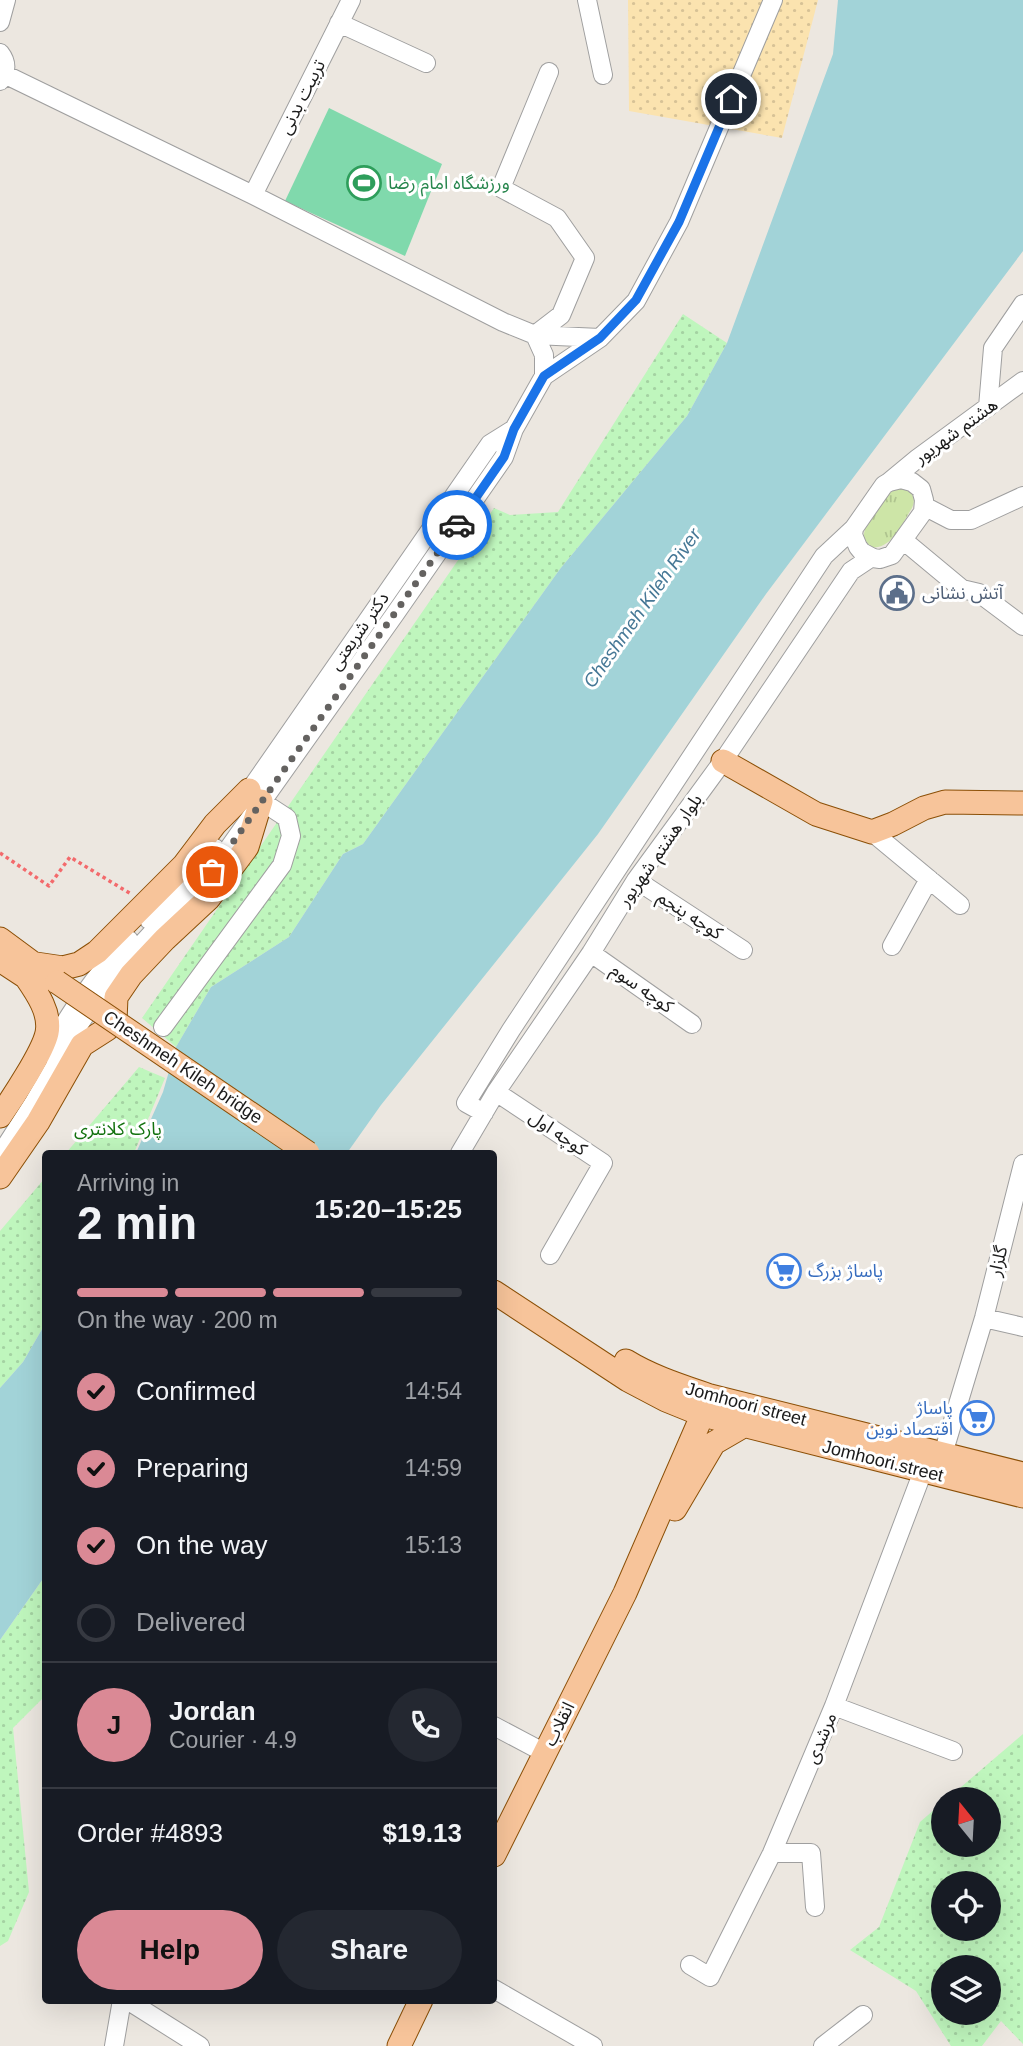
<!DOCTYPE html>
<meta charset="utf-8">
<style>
:root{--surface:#171b24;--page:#242831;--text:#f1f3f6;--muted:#9ea1a6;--line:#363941;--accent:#da8995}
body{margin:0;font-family:Arial,"Noto Sans Arabic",sans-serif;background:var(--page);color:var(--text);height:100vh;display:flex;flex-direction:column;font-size:26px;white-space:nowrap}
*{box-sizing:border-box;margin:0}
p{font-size:23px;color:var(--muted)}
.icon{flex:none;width:38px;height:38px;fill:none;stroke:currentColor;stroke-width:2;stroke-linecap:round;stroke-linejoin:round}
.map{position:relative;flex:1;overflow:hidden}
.details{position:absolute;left:42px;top:1150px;width:455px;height:854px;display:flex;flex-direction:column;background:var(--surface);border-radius:7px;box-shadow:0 7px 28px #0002}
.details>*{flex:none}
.needle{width:46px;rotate:342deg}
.controls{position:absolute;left:931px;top:1787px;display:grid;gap:14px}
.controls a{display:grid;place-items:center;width:70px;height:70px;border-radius:50%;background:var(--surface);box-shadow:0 7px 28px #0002;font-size:35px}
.pin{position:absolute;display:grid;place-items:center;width:60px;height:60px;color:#fff;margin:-30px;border:4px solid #fff;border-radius:50%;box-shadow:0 2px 7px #0007}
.courier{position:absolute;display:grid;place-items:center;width:70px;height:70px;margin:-35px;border:5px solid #1a73e8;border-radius:50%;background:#fff;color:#222;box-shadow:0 2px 9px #0007}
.summary em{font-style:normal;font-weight:700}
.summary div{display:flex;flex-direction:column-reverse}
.summary{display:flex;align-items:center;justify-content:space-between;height:119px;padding:0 35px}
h1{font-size:46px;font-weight:700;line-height:52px}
.bar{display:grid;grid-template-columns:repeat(4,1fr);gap:10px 7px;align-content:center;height:84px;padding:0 35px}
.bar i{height:9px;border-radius:5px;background:var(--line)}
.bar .active{background:var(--accent)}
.bar p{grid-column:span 4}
.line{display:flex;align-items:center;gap:18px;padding:0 35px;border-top:2px solid var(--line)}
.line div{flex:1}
.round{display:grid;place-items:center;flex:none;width:74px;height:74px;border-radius:37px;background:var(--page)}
ol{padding:0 35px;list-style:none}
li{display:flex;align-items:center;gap:21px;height:77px}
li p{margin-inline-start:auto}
li .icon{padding:7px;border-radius:50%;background:var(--accent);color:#111;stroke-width:4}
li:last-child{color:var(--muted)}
li i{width:38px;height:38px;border:4px solid var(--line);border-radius:50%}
.primary-button{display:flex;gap:14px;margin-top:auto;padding:14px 35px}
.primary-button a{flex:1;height:80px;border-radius:42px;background:var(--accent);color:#111;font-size:28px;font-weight:700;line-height:80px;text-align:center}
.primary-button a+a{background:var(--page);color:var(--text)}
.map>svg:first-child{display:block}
</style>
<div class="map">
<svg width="1023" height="2046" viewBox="0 0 1023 2046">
<defs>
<pattern id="grass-tufts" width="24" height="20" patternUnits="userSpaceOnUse" patternTransform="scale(1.75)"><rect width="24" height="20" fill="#cde5a7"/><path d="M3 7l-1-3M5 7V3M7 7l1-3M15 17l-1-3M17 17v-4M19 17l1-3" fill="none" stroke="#afc48f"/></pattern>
<pattern id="sand-dots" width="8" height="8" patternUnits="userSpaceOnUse" patternTransform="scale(1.75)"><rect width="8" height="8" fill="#fbe3af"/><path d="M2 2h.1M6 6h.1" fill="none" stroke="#d7c296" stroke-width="1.8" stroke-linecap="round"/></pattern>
<pattern id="park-dots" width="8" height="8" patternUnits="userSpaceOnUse" patternTransform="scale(1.75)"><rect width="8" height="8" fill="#bff6bd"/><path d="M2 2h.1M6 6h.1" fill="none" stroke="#a4d2a2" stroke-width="1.8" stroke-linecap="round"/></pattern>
</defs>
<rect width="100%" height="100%" fill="#ece7e0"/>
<path fill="url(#grass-tufts)" d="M 902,487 C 911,491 917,497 912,508 C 903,522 891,551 871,547 L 863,538 L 865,529 L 890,492 L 894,489 Z"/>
<path fill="url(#sand-dots)" d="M 628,0 L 818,0 L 782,138 L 629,111 Z"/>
<path fill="url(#park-dots)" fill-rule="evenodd" d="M 683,314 L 727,343 L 687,416 L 560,569 L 363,844 L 343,854 L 289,937 L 211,987 L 176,1047 L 142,1018 L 494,508 L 510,515 L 558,512 Z
M 139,1067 L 165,1078 L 134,1153 L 66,1153 Z
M 45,1178 L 45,1324 L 23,1362 L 0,1388 L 0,1231 Z
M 45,1576 L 45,1696 L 13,1728 L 29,1892 L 8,1941 L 0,1946 L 0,1640 Z
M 1023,1734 L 1023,2044 L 1001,2021 L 982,2046 L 951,2046 L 916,1991 L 850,1950 L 879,1927 L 920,1822 L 943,1802 L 943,1844 L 989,1844 L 989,1799 L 947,1799 ZM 989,1883 L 989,1928 L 943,1928 L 943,1883 ZM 989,1967 L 989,2012 L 943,2012 L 943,1967 Z"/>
<path fill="#80d9ac" d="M 329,108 L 442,164 L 405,256 L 285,201 Z"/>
<path fill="#a2d3d8" d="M 838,0 L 1023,0 L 1023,251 L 766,594 L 598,834 L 381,1105 L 347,1153 L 136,1153 L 163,1092 L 176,1047 L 211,987 L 289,937 L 343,854 L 363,844 L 560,569 L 687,416 L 727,343 L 833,54 Z
M 45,1324 L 45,1576 L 0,1640 L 0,1388 L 23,1362 Z"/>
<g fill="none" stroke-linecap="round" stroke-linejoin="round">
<g stroke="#9f9f9f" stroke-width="20">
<path id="minor" d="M 587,0 L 603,75
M 0,22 L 6,0
M 339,23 L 426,63
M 0,53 C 7,62 7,71 0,81
M 4,74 L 253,195 L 503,322 L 535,335 L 600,338
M 253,195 L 351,0
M 535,335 L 561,315 L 585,258 L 557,218 L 501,188 L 549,72
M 535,335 L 544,355 L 544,376
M 988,407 L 993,348 L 1023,304
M 901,479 L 912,482 L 921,489 L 924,500 L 923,512 L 892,555 L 880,559 L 873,558 L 862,552 L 858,547 L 853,535 L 854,528 L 884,485 L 889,482 Z
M 889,482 L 918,458 L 1023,381
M 924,506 L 951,520 L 971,520 L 1023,496
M 903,540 L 962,589 L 979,593 L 1023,626
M 243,800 L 490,444 L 514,429
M 872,832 L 960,905
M 636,880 L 743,950
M 149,920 L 188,882 L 215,848
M 892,946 L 929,879
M 591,953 L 692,1024
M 163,1027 L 282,865 L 291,836 L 287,818 L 261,801
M 47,1053 C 73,1008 93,978 129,940
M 496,1092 L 603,1163 L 550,1255
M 484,1113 L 466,1103 L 511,1030 L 824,556 L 854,528
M 460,1153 L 496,1092 L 591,953 L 636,880 L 723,761 L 851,571 L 872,557
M 0,1155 L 33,1104 L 80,1023 L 108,981 L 151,934 L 197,893 L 395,614 L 504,457 L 514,429 L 544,376 L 600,338 L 636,301 L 679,222 L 773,0
M 984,1318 L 1023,1327
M 943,1454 L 984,1318 L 1023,1164
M 834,1706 L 953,1751
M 494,1726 L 545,1753
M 772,1853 L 811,1853 L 815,1907
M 690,1965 L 710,1977 L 772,1853 L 834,1706 L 923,1471
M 494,1989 L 593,2046
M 127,2000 L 200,2046
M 114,2046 L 122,2000
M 823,2046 L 863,2015"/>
</g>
<g stroke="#8b4f06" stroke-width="25">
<path id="major" d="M 723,761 L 816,814 L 872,832 L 893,824 L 924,808 L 945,802 L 1023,803
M 0,939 L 46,973
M 0,960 L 38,985
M 36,964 L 63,968 L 79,964 L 97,952 L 184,865 L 215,824 L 249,790
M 115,1021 L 116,997 L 131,975 L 165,939 L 209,898 L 247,847 L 261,801
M 0,1116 C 12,1099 43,1052 47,1033 C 51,1013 37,993 26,977
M 0,1177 L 38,1122 L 82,1045 L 107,1029
M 494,1292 L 628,1380 L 666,1400 L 703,1415 L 1023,1496
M 626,1361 C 652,1377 681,1386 710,1396 L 1023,1474
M 675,1509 L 714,1443 L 745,1425
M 494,1855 L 625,1593 L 708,1402
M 399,2046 L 421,2000"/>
</g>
<path stroke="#f36a6c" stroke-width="3.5" stroke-dasharray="3.5 3.5" stroke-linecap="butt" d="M 0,853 L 49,886 L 70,857 L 131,894"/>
<use href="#minor" stroke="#fff" stroke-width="18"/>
<use href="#major" stroke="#f7c49a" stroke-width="23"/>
<g stroke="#8b4f06" stroke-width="25" stroke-linecap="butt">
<path id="major-bridge" d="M 57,982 L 308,1153"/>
</g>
<use href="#major-bridge" stroke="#f7c49a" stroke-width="23"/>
</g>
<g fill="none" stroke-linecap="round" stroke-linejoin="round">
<path stroke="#646260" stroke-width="7" stroke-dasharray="0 12.6" d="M 212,872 L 457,525"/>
<path stroke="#1a73e8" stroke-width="9" d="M 457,525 L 504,457 L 514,429 L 544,376 L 600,338 L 636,300 L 679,222 L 731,99"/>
</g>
<defs>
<g id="stadium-ring" transform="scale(1.75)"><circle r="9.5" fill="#fff" stroke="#2e9e5b" stroke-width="1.5"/><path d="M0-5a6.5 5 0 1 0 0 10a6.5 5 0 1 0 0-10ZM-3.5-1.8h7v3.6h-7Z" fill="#2e9e5b"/></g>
<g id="civic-ring" transform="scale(1.75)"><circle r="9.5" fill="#fff" stroke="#5c6f8a" stroke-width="1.5"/><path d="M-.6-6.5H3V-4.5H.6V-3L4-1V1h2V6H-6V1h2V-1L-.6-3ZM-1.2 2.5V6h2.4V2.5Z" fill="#5c6f8a"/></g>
<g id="supermarket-ring" transform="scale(1.75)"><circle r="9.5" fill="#fff" stroke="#3f7fe0" stroke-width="1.5"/><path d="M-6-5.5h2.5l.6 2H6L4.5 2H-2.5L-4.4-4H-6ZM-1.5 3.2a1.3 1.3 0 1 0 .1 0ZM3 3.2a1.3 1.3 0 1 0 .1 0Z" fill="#3f7fe0"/></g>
</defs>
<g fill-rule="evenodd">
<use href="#stadium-ring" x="364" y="183"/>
<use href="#civic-ring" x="897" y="593"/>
<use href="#supermarket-ring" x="784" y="1271"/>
<use href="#supermarket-ring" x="977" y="1418"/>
</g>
<g text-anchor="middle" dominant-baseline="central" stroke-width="6" stroke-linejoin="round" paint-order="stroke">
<g font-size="18" fill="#1b1b1b" stroke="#fff">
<text transform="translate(302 97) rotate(-63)">تربیت بدنی</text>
<text transform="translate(956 431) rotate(-36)">هشتم شهریور</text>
<text transform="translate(359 631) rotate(-55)">دکتر شریعتی</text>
<text transform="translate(660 850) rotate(-55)">بلوار هشتم شهریور</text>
<text transform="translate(690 915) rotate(33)">کوچه پنجم</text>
<text transform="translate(642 988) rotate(35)">کوچه سوم</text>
<text transform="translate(183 1067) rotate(34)">Cheshmeh Kileh bridge</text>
<text transform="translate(558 1133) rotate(34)">کوچه اول</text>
<text transform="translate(998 1261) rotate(-76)">گلزار</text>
<text transform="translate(746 1404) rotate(15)">Jomhoori street</text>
<text transform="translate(883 1461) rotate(14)">Jomhoori.street</text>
<text transform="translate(559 1724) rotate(-63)">انقلاب</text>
<text transform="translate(821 1738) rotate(-67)">مرشدی</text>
</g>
<g font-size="18" fill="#27864d" stroke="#fff" text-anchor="start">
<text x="388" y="183">ورزشگاه امام رضا</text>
</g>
<g font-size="18" fill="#4e5e75" stroke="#fff" text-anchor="start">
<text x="922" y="593">آتش نشانی</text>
</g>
<g font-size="18" fill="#13720f" stroke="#fff">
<text x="118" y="1129">پارک کلانتری</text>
</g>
<g font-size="18" fill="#366cbe" stroke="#fff" text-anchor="start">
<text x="808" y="1271">پاساژ بزرگ</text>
<text x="953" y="1408" text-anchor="end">پاساژ<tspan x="953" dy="21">اقتصاد نوین</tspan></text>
</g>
<g font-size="19" font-style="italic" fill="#467896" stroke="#fff">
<text transform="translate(642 608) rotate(-55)">Cheshmeh Kileh River</text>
</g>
</g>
</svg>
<div class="controls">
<a><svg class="needle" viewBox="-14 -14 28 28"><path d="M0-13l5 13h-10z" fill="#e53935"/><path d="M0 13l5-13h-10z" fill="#9ea1a6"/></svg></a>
<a><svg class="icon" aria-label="locate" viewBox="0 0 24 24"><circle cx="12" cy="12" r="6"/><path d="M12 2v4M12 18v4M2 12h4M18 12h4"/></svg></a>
<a><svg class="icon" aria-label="layers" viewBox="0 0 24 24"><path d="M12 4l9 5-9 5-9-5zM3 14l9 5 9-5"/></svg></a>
</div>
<div class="pin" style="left:212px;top:872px;background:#ea580c"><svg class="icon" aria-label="bag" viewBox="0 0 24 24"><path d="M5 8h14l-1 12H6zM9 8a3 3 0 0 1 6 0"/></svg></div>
<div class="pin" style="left:731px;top:99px;background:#1f2937"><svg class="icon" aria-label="home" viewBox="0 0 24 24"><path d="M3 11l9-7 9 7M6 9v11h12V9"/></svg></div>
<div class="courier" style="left:457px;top:525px"><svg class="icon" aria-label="car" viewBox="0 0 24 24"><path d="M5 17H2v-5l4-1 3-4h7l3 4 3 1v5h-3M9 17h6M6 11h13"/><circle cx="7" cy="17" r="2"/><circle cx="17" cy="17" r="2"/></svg></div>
<section class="details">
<div class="summary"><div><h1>2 min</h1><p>Arriving in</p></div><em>15:20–15:25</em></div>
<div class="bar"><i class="active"></i><i class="active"></i><i class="active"></i><i></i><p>On the way · 200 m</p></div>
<ol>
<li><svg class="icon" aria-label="check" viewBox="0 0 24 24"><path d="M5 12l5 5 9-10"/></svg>Confirmed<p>14:54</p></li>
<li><svg class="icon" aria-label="check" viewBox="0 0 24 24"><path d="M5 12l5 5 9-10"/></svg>Preparing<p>14:59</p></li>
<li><svg class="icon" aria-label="check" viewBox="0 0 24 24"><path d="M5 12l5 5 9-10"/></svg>On the way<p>15:13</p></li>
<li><i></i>Delivered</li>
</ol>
<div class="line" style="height:126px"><b class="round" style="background:var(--accent);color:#111">J</b><div><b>Jordan</b><p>Courier · 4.9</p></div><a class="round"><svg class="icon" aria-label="phone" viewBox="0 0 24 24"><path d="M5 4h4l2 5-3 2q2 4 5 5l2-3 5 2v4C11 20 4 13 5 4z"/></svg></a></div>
<div class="line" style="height:91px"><div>Order #4893</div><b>$19.13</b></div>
<div class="primary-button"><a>Help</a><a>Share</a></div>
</section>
</div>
